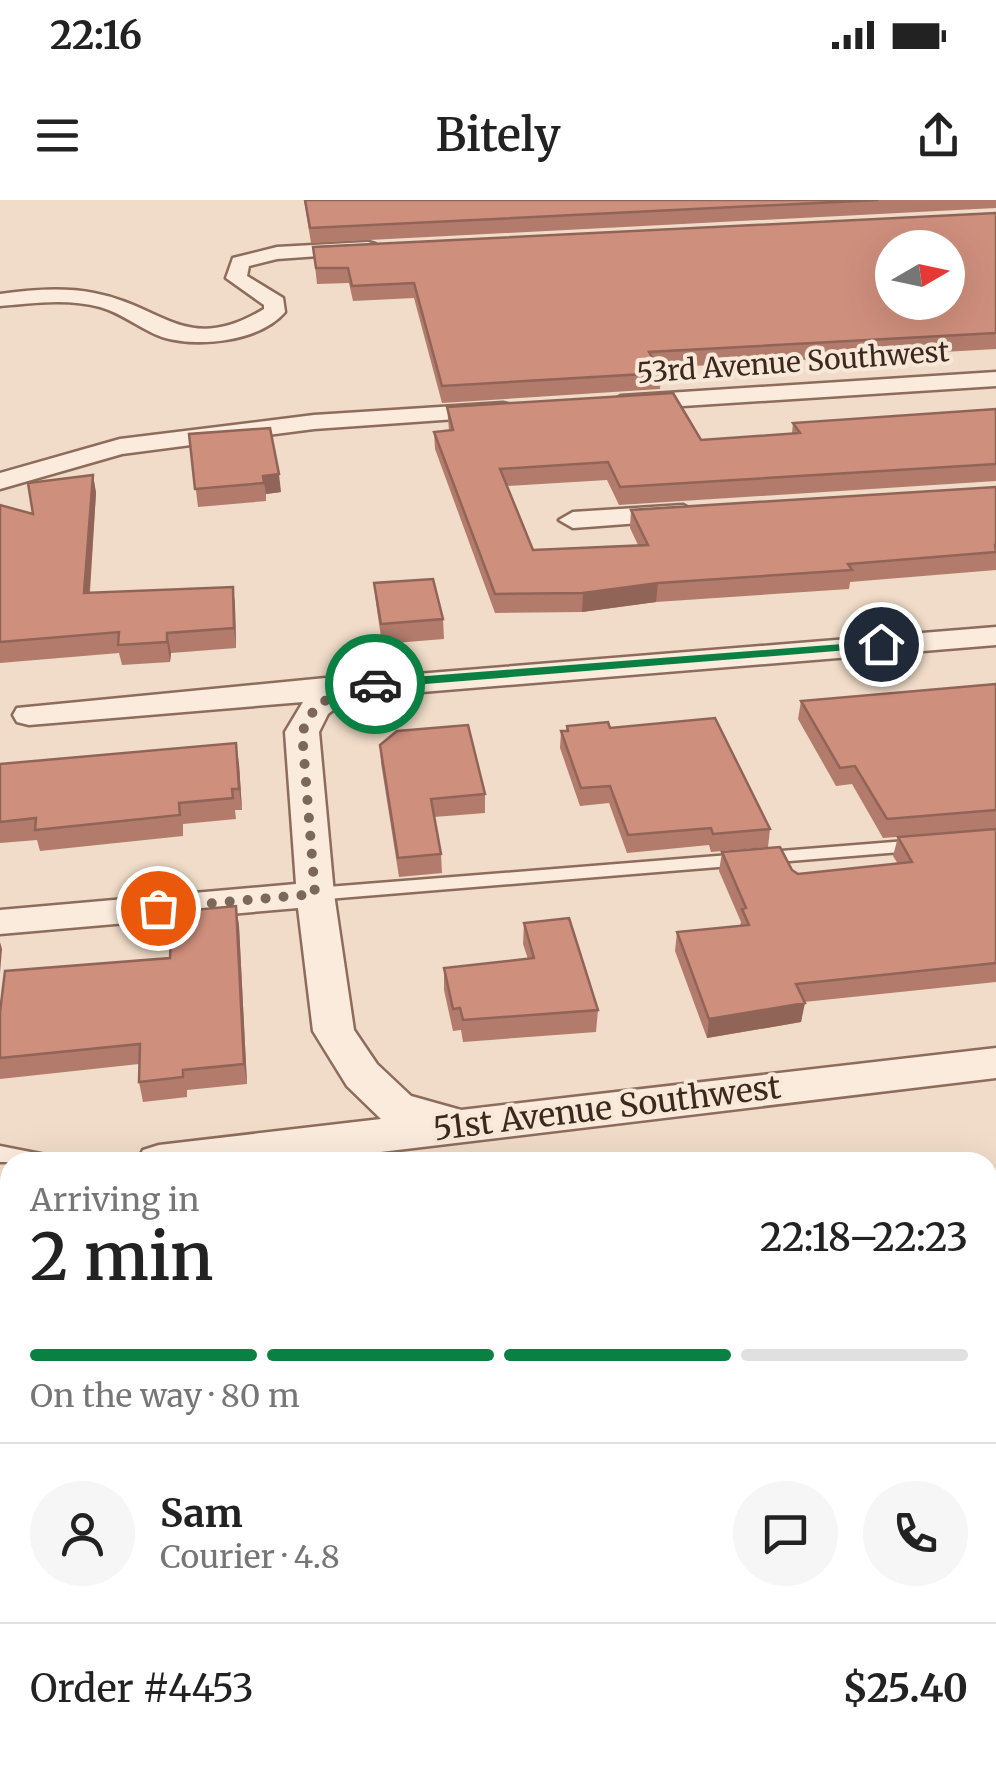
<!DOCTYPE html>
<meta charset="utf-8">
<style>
:root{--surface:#fff;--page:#f6f6f6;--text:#222;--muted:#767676;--line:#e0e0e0;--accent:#0b8043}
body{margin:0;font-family:Merriweather,serif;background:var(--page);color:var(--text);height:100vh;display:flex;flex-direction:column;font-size:38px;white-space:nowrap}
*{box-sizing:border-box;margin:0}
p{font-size:32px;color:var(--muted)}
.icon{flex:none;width:55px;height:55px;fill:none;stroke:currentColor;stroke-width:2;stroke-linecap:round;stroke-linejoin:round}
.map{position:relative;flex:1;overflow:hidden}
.panel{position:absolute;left:0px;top:952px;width:998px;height:622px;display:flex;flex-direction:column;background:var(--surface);border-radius:30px 30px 0 0;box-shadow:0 10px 40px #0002}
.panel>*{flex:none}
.needle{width:65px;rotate:81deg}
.tools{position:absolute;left:875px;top:30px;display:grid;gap:20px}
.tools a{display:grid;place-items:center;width:90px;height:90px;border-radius:50%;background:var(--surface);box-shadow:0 10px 40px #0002;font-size:50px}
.pin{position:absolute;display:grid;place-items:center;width:85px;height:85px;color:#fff;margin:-42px;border:5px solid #fff;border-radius:50%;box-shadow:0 2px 10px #0007}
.courier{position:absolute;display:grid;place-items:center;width:100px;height:100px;margin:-50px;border:8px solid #0b8043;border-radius:50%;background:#fff;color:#222;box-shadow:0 2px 12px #0007}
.head em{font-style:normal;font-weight:600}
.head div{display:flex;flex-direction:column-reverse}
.head{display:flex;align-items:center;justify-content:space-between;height:170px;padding:0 30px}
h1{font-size:65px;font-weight:600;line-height:75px}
.bar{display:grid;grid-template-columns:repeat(4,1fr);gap:15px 10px;align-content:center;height:120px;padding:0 30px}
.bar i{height:12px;border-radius:8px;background:var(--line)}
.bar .active{background:var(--accent)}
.bar p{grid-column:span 4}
.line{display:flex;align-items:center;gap:25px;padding:0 30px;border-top:2px solid var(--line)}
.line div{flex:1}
.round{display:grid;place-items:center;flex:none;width:105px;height:105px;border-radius:52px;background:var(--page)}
.status{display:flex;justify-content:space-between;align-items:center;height:70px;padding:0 50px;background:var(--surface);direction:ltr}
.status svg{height:28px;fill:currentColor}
header{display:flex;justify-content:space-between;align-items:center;height:130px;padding:0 30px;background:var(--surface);font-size:45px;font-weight:600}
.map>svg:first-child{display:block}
</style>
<div class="status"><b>22:16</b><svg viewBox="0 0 49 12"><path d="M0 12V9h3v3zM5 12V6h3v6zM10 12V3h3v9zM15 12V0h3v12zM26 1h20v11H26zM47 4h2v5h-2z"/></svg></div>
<header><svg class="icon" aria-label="menu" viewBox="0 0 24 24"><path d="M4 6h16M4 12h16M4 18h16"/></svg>Bitely<svg class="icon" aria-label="share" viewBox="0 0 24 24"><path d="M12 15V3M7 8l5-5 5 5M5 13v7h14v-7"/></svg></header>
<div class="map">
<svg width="996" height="1573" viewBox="0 0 996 1573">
<rect width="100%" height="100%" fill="#f0dcc8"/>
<path fill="#cfcb9b" d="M 0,1039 L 10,1045 L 10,1565 L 34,1565 L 22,1573 L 0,1573 Z"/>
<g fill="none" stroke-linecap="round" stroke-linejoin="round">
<g stroke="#8d6c5c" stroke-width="5">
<path id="service" d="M 919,640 L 928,646 L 925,650 L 315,700 L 306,694 L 315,688 Z
M 0,946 L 51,956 L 54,962 L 0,962 Z
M 996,1321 L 996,1347 L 988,1348 L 988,1322 Z"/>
</g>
<g stroke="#8d6c5c" stroke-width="5">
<path id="minor" d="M 368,42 L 375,44 L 375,52 L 277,59 L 249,66 L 247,76 L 283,98 L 285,112 C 259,142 198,148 162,137 C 140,129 122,113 100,107 C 68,98 32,103 0,106 L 0,94 C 31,90 63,87 94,93 C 164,106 186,156 264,109 L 264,105 L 226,78 L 233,58 L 277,47 Z
M 996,172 L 996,186 L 621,210 L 609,203 L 621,196 Z
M 503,203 L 512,205 L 515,210 L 512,215 L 314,229 L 122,254 L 0,289 L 0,273 L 120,239 L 314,215 Z
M 683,305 L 697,313 L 693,319 L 573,328 L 559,320 L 573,312 Z
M 996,427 L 996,445 L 349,498 L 328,514 L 319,532 L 334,694 L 354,830 L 377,864 L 411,896 L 461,910 L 996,848 L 996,878 L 297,962 L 137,962 L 143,950 L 159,945 L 381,919 L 347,886 L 313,831 L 298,708 L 0,734 L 0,710 L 296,684 L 285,532 L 303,502 L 29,525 L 17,522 L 13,515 L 17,508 L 346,476 L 355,479 Z
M 10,1458 L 10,1518 L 0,1519 L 0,1459 Z"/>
</g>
<use href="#service" fill="#faebdc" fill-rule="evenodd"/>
<use href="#minor" fill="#faebdc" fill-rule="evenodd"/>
</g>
<path fill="#b27b6c" d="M 304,0 L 996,0 L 996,8 L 311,43 Z
M 996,13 L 996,149 L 658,168 L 661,173 L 660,189 L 442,203 L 414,98 L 353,101 L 349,83 L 317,84 L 313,47 Z
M 447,207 L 701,240 L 792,233 L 793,223 L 996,209 L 996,281 L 619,305 L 607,280 L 507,286 L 533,350 L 638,345 L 630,328 L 631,310 L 996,287 L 996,370 L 850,382 L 849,389 L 656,402 L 582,412 L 495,413 L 435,249 L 434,232 L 449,230 Z
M 189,234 L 281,292 L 266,294 L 266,301 L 198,307 Z
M 93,275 L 96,293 L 90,393 L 233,387 L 235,406 L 236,448 L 171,453 L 170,462 L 122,465 L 119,453 L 0,463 L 0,305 L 33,314 Z
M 374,383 L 443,419 L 444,439 L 382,444 L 376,403 Z
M 996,484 L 996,782 L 804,802 L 801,822 L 707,838 L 675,751 L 677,732 L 740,726 L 741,722 L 719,671 L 722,652 L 792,670 L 798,674 L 898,664 L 893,656 L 898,637 L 996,629 L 883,638 L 852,584 L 836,586 L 798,519 L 801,501 Z
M 567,526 L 610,528 L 770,629 L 768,647 L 711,652 L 709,645 L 627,653 L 609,603 L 580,606 L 560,548 L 561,531 L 566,531 Z
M 380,545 L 485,594 L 485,613 L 434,617 L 441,654 L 442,673 L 399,677 L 381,563 Z
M 0,564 L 239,564 L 242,610 L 235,610 L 236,619 L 183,624 L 183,636 L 40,651 L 37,640 L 0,643 Z
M 236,706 L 239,726 L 247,884 L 187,890 L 187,897 L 143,902 L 139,882 L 139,864 L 0,879 L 0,812 L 170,758 Z
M 524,723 L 598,810 L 596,832 L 463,842 L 461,830 L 453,831 L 444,790 L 444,768 L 528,759 L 523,744 Z
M 996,1007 L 996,1258 L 988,1259 L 988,1008 Z"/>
<path fill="#916458" d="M 279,274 L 281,292 L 266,294 L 263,276 Z
M 93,275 L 96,293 L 88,413 L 84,393 Z
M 658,383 L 656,402 L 582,412 L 583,393 Z
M 233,387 L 235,406 L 236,448 L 234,428 Z
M 167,433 L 171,453 L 170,462 L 167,442 Z
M 236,543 L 239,564 L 242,610 L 239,589 Z
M 236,706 L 239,726 L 247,884 L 244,864 Z
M 0,742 L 2,749 L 0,773 Z
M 805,803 L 801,822 L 707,838 L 709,819 Z"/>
<path fill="#cf8f7d" stroke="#916458" stroke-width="2.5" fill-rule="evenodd" d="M 305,0 L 878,0 L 310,28 Z
M 996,13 L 996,133 L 649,152 L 661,173 L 442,186 L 414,83 L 352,86 L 348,68 L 316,68 L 313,47 ZM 892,48 L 948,48 L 948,102 L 892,102 Z
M 673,193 L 701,240 L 800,233 L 793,223 L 996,209 L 996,264 L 620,287 L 608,262 L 500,269 L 533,350 L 648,345 L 631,310 L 996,287 L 996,345 L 995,345 L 996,352 L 848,364 L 852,370 L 658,383 L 583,393 L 495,394 L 434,232 L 453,230 L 447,207 Z
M 270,228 L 279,274 L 263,276 L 264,283 L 195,289 L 189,234 Z
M 93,275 L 84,393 L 233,387 L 234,428 L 167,433 L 167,442 L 118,445 L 119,432 L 0,442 L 0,305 L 33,314 L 28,283 Z
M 433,379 L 443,419 L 381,424 L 374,383 Z
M 996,484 L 996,610 L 887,619 L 855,566 L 840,568 L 801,501 Z
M 715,518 L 770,629 L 713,634 L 711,628 L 628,635 L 610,586 L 581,588 L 561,531 L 568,531 L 567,526 L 608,522 L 610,528 Z
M 468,525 L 485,594 L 431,599 L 441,654 L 398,658 L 380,545 L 397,531 Z
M 236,543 L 239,589 L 232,589 L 233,598 L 179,603 L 180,615 L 35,630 L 36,618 L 0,622 L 0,564 Z
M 996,629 L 996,763 L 796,784 L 805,803 L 709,819 L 677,732 L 749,725 L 742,709 L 746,708 L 722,652 L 780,647 L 792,670 L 798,674 L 912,662 L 898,637 Z
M 236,706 L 244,864 L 183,870 L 183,877 L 139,882 L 140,844 L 0,858 L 0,812 L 5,771 L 170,758 L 172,712 Z
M 569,718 L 598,810 L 463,820 L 460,808 L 453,809 L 444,768 L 534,758 L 524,723 Z
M 996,1007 L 996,1238 L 988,1240 L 988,1008 Z
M 154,1565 L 263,1565 L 264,1573 L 154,1573 Z"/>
<path fill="#0b8043" d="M 881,441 L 886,447 L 375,488 L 369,484 L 375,480 Z"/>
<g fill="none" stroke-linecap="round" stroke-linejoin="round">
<path stroke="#7c675b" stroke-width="10" stroke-dasharray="0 18" d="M 158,708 L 315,694 L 302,532 L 315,508 L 346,486 L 375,484"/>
</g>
<g text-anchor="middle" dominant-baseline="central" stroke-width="8" stroke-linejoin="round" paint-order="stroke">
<g font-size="28" fill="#3d2820" stroke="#f7e8d8">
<text transform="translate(793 162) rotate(-4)">53rd Avenue Southwest</text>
</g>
<g font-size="32" fill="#3d2820" stroke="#f7e8d8">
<text transform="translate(607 908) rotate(-7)">51st Avenue Southwest</text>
</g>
</g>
</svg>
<div class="tools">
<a><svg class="needle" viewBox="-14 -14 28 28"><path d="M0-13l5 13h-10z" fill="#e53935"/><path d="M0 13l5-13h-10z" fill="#767676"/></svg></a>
</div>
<div class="pin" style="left:158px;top:708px;background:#ea580c"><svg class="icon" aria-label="bag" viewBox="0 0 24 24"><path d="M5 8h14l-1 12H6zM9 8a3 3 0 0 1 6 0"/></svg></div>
<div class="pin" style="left:881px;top:444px;background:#1f2937"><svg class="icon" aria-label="home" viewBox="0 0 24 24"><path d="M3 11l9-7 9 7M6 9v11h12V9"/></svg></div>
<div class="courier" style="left:375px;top:484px"><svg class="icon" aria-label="car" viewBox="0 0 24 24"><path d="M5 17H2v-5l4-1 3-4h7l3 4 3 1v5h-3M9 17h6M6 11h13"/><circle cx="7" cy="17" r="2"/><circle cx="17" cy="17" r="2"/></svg></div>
<section class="panel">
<div class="head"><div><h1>2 min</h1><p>Arriving in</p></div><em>22:18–22:23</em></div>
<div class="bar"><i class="active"></i><i class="active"></i><i class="active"></i><i></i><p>On the way · 80 m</p></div>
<div class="line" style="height:180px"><a class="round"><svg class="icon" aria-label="person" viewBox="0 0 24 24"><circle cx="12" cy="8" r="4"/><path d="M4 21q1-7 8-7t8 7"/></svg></a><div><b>Sam</b><p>Courier · 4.8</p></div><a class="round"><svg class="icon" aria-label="chat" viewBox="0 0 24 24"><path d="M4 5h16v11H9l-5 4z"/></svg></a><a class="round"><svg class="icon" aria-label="phone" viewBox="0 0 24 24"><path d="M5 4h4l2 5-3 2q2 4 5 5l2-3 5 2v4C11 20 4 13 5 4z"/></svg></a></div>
<div class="line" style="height:130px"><div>Order #4453</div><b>$25.40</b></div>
</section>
</div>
